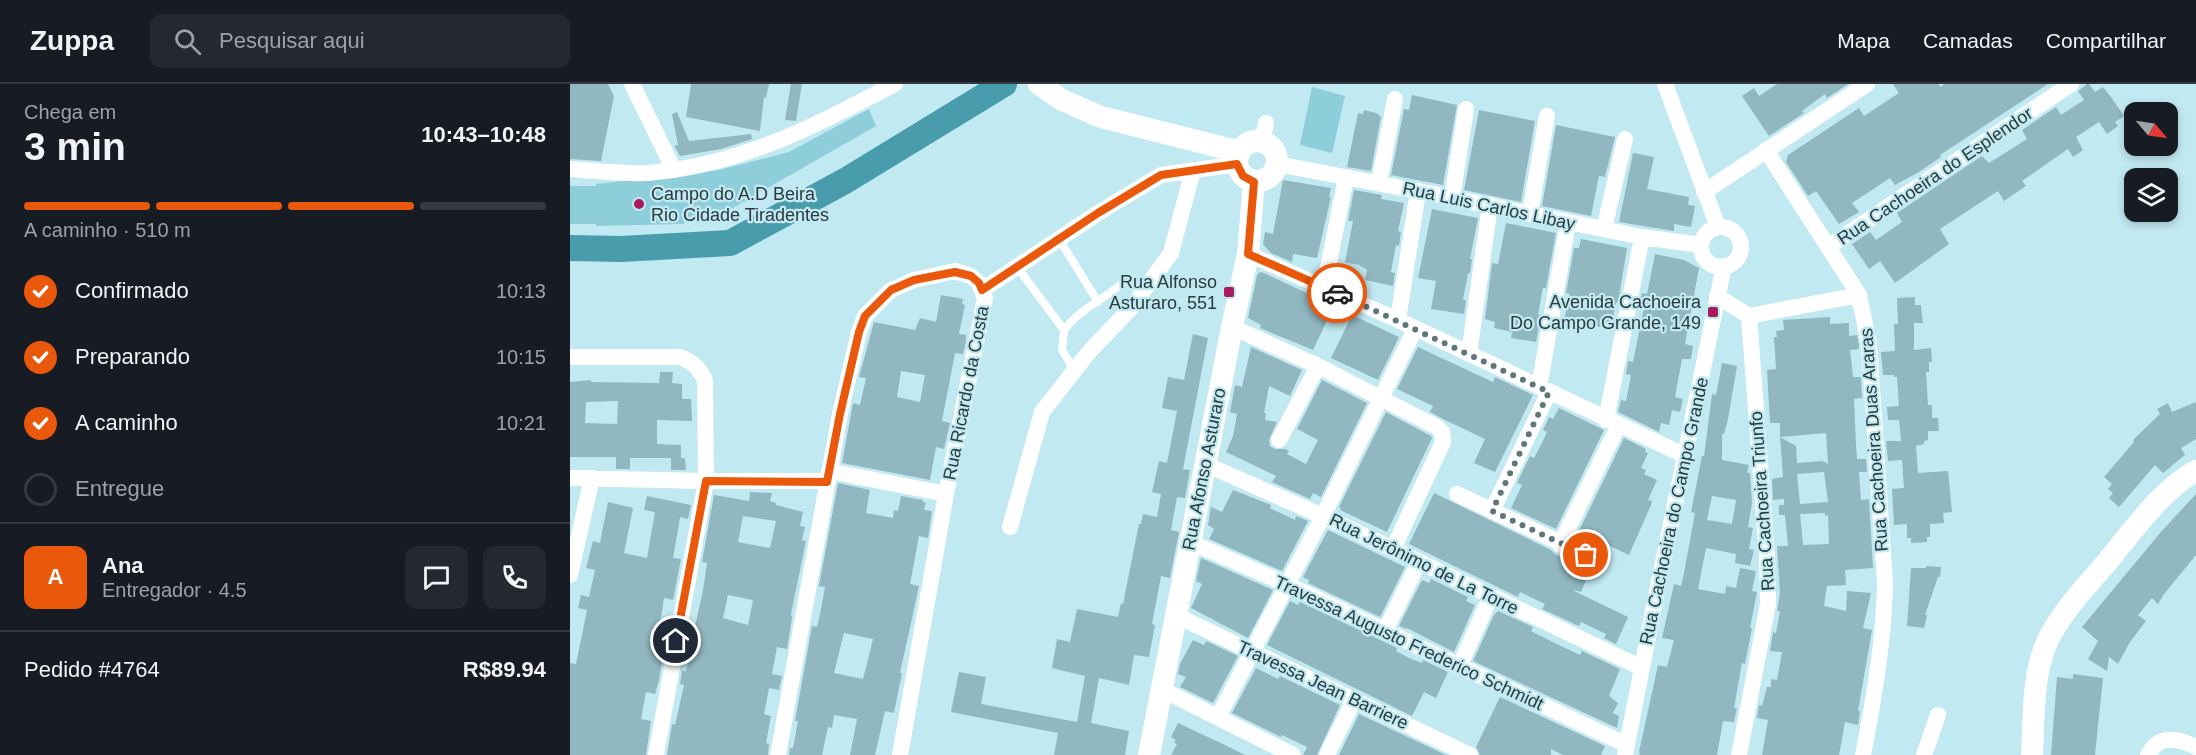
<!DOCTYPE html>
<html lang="pt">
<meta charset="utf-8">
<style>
:root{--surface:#171b24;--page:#242831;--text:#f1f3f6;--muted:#9ea1a6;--line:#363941;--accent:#ea580c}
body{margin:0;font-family:Arial,sans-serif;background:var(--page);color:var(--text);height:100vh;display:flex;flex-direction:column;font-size:22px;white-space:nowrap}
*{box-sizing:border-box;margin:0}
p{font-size:20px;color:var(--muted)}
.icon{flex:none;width:33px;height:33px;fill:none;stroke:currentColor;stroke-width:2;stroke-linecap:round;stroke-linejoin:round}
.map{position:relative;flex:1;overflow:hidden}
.sheet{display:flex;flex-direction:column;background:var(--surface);width:570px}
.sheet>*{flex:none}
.needle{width:39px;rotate:119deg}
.fabs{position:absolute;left:1554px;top:18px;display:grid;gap:12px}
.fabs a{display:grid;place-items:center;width:54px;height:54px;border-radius:12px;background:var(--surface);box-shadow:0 3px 9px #0003;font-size:30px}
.pin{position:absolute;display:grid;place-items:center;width:51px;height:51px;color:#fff;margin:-26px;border:3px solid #fff;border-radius:50%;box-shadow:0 2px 6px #0007}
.courier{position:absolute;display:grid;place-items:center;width:60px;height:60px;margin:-30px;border:4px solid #ea580c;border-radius:50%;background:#fff;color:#222;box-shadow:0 2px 8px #0007}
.overview em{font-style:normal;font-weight:600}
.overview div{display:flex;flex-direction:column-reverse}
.overview{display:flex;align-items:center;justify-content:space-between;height:102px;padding:0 24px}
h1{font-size:39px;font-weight:600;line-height:45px}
.bar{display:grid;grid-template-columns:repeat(4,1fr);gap:9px 6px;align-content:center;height:72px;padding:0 24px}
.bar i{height:8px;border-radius:4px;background:var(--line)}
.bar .current{background:var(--accent)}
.bar p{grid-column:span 4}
.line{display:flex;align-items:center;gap:15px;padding:0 24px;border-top:2px solid var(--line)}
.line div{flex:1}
.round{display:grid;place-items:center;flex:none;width:63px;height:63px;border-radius:12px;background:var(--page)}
ol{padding:0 24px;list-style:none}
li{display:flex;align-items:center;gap:18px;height:66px}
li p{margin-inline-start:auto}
li .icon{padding:6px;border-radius:50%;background:var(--accent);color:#fff;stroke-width:4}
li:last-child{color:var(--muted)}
li i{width:33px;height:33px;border:3px solid var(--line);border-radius:50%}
header{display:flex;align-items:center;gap:36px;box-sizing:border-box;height:84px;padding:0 30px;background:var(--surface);border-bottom:2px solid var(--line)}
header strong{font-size:28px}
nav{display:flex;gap:33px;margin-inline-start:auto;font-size:21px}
.search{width:420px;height:54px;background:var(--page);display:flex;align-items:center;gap:15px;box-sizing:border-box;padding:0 21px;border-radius:12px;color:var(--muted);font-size:22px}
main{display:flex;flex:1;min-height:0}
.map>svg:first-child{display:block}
</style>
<header>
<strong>Zuppa</strong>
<div class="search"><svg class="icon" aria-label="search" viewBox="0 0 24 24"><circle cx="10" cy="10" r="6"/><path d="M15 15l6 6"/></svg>Pesquisar aqui</div>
<nav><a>Mapa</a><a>Camadas</a><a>Compartilhar</a></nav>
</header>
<main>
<section class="sheet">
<div class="overview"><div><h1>3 min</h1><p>Chega em</p></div><em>10:43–10:48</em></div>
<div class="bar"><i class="current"></i><i class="current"></i><i class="current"></i><i></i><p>A caminho · 510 m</p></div>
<ol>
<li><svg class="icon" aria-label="check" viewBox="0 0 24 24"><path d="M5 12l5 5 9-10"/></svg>Confirmado<p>10:13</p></li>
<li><svg class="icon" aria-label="check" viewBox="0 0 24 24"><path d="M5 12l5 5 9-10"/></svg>Preparando<p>10:15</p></li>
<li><svg class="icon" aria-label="check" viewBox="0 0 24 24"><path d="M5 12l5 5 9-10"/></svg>A caminho<p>10:21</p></li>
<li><i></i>Entregue</li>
</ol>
<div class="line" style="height:108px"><b class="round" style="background:var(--accent);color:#fff">A</b><div><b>Ana</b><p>Entregador · 4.5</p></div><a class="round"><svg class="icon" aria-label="chat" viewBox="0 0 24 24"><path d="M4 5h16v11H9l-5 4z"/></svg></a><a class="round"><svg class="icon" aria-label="phone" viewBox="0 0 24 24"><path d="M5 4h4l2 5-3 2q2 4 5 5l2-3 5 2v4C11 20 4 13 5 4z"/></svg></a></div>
<div class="line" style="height:78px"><div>Pedido #4764</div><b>R$89.94</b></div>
</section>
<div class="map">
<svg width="1626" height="671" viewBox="0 0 1626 671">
<rect width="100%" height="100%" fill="#c1e9f1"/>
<path fill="#8eceda" d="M 742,3 L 775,12 L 762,69 L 730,61 Z
M 299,25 L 306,42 L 152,130 L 114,136 L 114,140 L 26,142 L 26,140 L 0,140 L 0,102 L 26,102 L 26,100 L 149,86 L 219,68 Z"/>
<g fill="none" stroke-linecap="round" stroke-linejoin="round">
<path stroke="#499cab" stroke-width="26" d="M 0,164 L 51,165 L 160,159 L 275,97 L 434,0"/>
</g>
<path fill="#91b8c0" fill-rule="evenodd" d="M 0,0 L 38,0 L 44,12 L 31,77 L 0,75 Z
M 121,0 L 199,0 L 196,14 L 194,13 L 190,47 L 116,33 Z
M 221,0 L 232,0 L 226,37 L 215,36 Z
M 1207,0 L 1278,0 L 1257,14 L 1255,10 L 1232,27 L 1234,29 L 1199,52 L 1172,12 L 1184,4 L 1189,12 Z
M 1323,0 L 1369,0 L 1370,3 L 1374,0 L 1478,0 L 1370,71 L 1371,73 L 1349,88 L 1325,101 L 1320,94 L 1282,119 L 1289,128 L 1269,140 L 1246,107 L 1238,112 L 1216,78 L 1217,75 L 1218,71 L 1289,24 L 1294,32 L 1329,9 Z
M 1517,0 L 1519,0 L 1525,8 L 1533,3 L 1541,13 L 1554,32 L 1545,38 L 1548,42 L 1537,50 L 1529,38 L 1506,53 L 1513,66 L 1503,73 L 1498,65 L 1452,97 L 1456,102 L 1434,117 L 1428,107 L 1370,145 L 1379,160 L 1325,199 L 1310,177 L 1299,185 L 1282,160 L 1300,148 L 1306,156 L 1332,138 L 1327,129 L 1394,84 L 1412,72 L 1419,79 L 1457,55 L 1452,46 L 1486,23 L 1491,31 L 1514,16 L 1508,7 Z
M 842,11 L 887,21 L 873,101 L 821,91 L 834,25 L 839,26 Z
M 794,26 L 806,29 L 811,33 L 801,87 L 777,83 L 788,29 L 793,30 Z
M 909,26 L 965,37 L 951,118 L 894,106 Z
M 107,28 L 119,57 L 181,50 L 182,55 L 151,65 L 110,72 L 104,62 L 108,61 L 102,30 Z
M 986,41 L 1045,53 L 1035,93 L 1029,92 L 1021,132 L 972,122 Z
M 1063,69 L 1084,73 L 1077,105 L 1119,113 L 1118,121 L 1125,122 L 1121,143 L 1104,140 L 1104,147 L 1049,138 Z
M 713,96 L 761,104 L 759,114 L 761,113 L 747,174 L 723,170 L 722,178 L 701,169 L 693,160 L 695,148 L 703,150 Z
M 784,106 L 812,111 L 811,115 L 834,119 L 828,147 L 831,148 L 829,162 L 826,161 L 821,188 L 825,189 L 823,202 L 795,196 L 797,186 L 789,181 L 775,178 L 783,137 L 778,137 Z
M 862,125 L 908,134 L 900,175 L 902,175 L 900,189 L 898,189 L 893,216 L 896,216 L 894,230 L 861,225 L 866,197 L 848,194 Z
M 936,139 L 986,149 L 976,204 L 973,204 L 968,230 L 971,231 L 966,258 L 941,254 L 942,248 L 924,244 L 925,238 L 915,235 L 922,179 L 928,180 Z
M 1011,155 L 1057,164 L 1048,219 L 1046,218 L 1041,245 L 994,236 L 1000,210 L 996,209 L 1004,164 L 1009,164 Z
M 1085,170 L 1114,176 L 1129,184 L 1115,260 L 1123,262 L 1121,275 L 1112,275 L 1105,313 L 1113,315 L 1110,328 L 1102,326 L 1099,341 L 1091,339 L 1089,348 L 1048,328 L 1051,316 L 1056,317 L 1061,291 L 1056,290 L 1058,277 L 1063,278 L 1074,224 L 1069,223 L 1072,209 L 1077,210 Z
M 690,188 L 694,189 L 764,222 L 743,266 L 690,244 L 691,241 L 678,234 L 687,191 Z
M 371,211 L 393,215 L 392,220 L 395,221 L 389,250 L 396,251 L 396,257 L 393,270 L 385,269 L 372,337 L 380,339 L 374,365 L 366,363 L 360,396 L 272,379 L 283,319 L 290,321 L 296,294 L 289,293 L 304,238 L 345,246 L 350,234 L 366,238 ZM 331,287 L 355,291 L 350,318 L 327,313 Z
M 1345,213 L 1345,221 L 1351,221 L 1353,239 L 1344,239 L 1344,266 L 1361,264 L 1362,278 L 1359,278 L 1359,288 L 1356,288 L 1358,321 L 1362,321 L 1362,334 L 1368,334 L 1369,347 L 1358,347 L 1358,356 L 1354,357 L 1354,360 L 1346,362 L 1348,389 L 1378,387 L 1382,428 L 1373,429 L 1374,439 L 1360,440 L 1360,453 L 1357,453 L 1357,458 L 1341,459 L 1341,454 L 1337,454 L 1337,440 L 1324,441 L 1322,405 L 1334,404 L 1332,376 L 1318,377 L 1316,357 L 1331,357 L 1329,336 L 1318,336 L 1317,323 L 1329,322 L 1327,293 L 1324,293 L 1324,291 L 1313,291 L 1311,268 L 1325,267 L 1324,240 L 1328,240 L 1327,214 Z
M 782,231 L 829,253 L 808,296 L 761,274 Z
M 1260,233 L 1260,240 L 1279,239 L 1279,252 L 1287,251 L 1289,261 L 1289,265 L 1280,266 L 1283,293 L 1291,293 L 1292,314 L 1284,315 L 1286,361 L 1287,375 L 1296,375 L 1297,388 L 1289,388 L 1291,416 L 1299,415 L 1303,484 L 1275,486 L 1276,501 L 1257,502 L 1254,522 L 1276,527 L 1277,507 L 1301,509 L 1293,544 L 1302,546 L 1288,627 L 1290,627 L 1288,641 L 1275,638 L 1269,671 L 1192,671 L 1198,636 L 1187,634 L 1189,621 L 1192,622 L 1197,603 L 1201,603 L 1201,595 L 1207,596 L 1212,568 L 1200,567 L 1203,548 L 1206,549 L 1210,527 L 1207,527 L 1210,509 L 1207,462 L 1218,462 L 1215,431 L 1209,431 L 1209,421 L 1214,421 L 1214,415 L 1203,416 L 1202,395 L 1213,393 L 1210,353 L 1226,362 L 1227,379 L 1253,377 L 1258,380 L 1256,349 L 1210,353 L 1210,339 L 1200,339 L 1197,286 L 1206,285 L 1204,253 L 1207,253 L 1206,247 L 1214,246 L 1213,236 ZM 1254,388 L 1258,418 L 1230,420 L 1227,390 ZM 1255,429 L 1255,432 L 1258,431 L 1259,460 L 1233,461 L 1230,430 Z
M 623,250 L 638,254 L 613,385 L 620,386 L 615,414 L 607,413 L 601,446 L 609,448 L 600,494 L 591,492 L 582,540 L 585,541 L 579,573 L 564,571 L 559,601 L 529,594 L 521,639 L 559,647 L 555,671 L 484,671 L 488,649 L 381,628 L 389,588 L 416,593 L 411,620 L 507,638 L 515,592 L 482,584 L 487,555 L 500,558 L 507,525 L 548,533 L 551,519 L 553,520 L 569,440 L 571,440 L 573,430 L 587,433 L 591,410 L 582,408 L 589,377 L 597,379 L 607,327 L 592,324 L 598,293 L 614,296 Z
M 681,263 L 732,286 L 720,312 L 699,302 L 694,329 L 696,329 L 695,336 L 707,338 L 699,356 L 700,362 L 705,365 L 715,365 L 719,367 L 717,370 L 736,380 L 748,356 L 727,345 L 752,296 L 797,319 L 751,413 L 743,409 L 740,415 L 702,398 L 706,392 L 656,368 L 663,352 L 667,330 L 660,328 L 665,301 L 672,303 Z
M 848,263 L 923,298 L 925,293 L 963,311 L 925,388 L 904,379 L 915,355 L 875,336 L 860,328 L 863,322 L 827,305 Z
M 1152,279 L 1167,282 L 1158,335 L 1154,350 L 1152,350 L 1152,376 L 1179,381 L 1177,389 L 1180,389 L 1182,419 L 1178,443 L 1183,444 L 1179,465 L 1184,466 L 1180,482 L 1165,479 L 1166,470 L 1136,464 L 1128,505 L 1155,510 L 1156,502 L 1166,504 L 1170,484 L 1186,487 L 1182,507 L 1187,508 L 1180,544 L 1182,544 L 1175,580 L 1172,579 L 1164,624 L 1167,624 L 1164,638 L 1153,637 L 1147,671 L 1070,671 L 1069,668 L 1088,581 L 1097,583 L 1104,556 L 1092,554 L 1104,500 L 1111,502 L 1114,489 L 1125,429 L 1121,428 L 1132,372 L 1134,372 L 1142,310 L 1146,311 ZM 1142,412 L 1166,416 L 1162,440 L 1137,436 Z
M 90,288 L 103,288 L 102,299 L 112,300 L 112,315 L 121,315 L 122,337 L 87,336 L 87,360 L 111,361 L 111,374 L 115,374 L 116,386 L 101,386 L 101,374 L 60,374 L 60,385 L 46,385 L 46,373 L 0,373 L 0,298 L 21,296 L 21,298 L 89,299 ZM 48,317 L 47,340 L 15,339 L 16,318 Z
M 1626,318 L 1626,355 L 1611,364 L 1615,371 L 1593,389 L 1585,381 L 1549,423 L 1539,414 L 1543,409 L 1538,405 L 1542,400 L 1534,393 L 1564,358 L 1563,356 L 1590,330 L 1587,325 L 1598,319 L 1602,328 Z
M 989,324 L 1034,346 L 986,445 L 941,424 L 952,401 L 947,399 L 960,372 L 964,374 L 971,361 L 977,348 L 973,346 L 979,333 L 983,335 Z
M 816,328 L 861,352 L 862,354 L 817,448 L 770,426 L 771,424 L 769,423 Z
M 1054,354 L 1076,365 L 1075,368 L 1078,369 L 1071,384 L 1076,386 L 1074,390 L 1087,396 L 1078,416 L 1082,417 L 1081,421 L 1059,471 L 1009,447 Z
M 268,399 L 300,406 L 296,429 L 323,434 L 324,426 L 328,427 L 331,412 L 353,416 L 353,418 L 356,419 L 354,426 L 362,427 L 358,454 L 349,452 L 340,500 L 349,502 L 344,525 L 330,589 L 332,589 L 324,629 L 315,627 L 305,671 L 280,671 L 287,635 L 264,631 L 262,644 L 258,643 L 252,671 L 219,671 L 220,664 L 223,664 L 228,637 L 225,637 L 242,542 L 247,543 L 250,530 L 255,503 L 249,502 ZM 274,549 L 303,555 L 293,595 L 264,589 Z
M 663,406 L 701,421 L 700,424 L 725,436 L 726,432 L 738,437 L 712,487 L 639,455 L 644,445 L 638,441 L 641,423 L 652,428 Z
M 180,408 L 202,409 L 200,417 L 206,419 L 206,421 L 233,428 L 230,442 L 235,443 L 232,456 L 236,457 L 221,530 L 222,534 L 217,565 L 207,563 L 202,590 L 212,592 L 209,606 L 199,604 L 194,630 L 201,632 L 196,659 L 199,660 L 198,671 L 97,671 L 102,640 L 105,641 L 114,601 L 110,600 L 112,587 L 116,587 L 122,561 L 117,560 L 120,546 L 124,547 L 133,506 L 137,479 L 132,478 L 144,411 L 179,417 ZM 173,432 L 206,437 L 200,464 L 168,458 ZM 158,511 L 183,516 L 178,541 L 153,534 Z
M 864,409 L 981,466 L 986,471 L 1022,482 L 1011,508 L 1002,506 L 1058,533 L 1046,560 L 1034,554 L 1036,550 L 1011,538 L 1009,542 L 972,525 L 975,520 L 950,508 L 948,513 L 839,460 Z
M 1626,410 L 1626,471 L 1594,510 L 1588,520 L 1582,514 L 1568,531 L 1576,537 L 1560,558 L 1548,580 L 1539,573 L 1537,587 L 1518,575 L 1528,557 L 1512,543 L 1590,449 Z
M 77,412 L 121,421 L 118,435 L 110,433 L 108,446 L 103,474 L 111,475 L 103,516 L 94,514 L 92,527 L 87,555 L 95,557 L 89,596 L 85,610 L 76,608 L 71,635 L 81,637 L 76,671 L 0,671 L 0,579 L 6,580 L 17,526 L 8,524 L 11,511 L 19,513 L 25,486 L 16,484 L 23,457 L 30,459 L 38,418 L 63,424 L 54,469 L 77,474 L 85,428 L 74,426 Z
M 758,446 L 835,483 L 810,533 L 738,499 L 739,496 L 733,493 Z
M 631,474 L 703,506 L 678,554 L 621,524 L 632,500 L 626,497 Z
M 1356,482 L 1371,483 L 1370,493 L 1368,493 L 1355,531 L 1357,531 L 1354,544 L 1337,542 L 1341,484 L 1356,484 Z
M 861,495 L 898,513 L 896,517 L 905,521 L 884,568 L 837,544 L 837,545 L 829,542 L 852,496 L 859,499 Z
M 720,517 L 728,521 L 730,518 L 827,564 L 826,567 L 839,574 L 852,579 L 853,576 L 878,588 L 866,614 L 854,608 L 842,632 L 697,561 Z
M 928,527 L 963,543 L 961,547 L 985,559 L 1010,571 L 1012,567 L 1050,585 L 1039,612 L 1048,619 L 1043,629 L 1049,632 L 1047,644 L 903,577 L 924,531 Z
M 623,556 L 634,561 L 636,557 L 668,572 L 643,619 L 610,603 L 616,593 L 608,590 L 610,580 Z
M 686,584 L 708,595 L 710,592 L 770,621 L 747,671 L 733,671 L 737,663 L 712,651 L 711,653 L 662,629 Z
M 1503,590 L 1533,594 L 1525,671 L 1481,671 L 1487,593 L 1503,595 Z
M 930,613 L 1035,662 L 1031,671 L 993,671 L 981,665 L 981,671 L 910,671 L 906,663 Z
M 789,630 L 876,671 L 769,671 Z
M 608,639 L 655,661 L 675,671 L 601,671 L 607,660 L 604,659 L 606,656 L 601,653 Z"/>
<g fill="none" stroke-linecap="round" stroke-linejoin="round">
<path stroke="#fff" stroke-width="8" d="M 489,155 L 528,218
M 447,183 L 494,246 L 492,266 L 505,287
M 494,246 C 510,224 538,214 557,195 L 578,200"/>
<path stroke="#fff" stroke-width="16" d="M 62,0 L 104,86
M 1095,0 L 1148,143
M 692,58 L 696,39
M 1196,66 L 1289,211 L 1299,260 L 1315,499 C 1314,557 1304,614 1293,671
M 707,80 L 848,107 L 1072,153 L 1131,161
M 0,85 C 26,87 52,90 77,89 C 170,82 244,42 325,0
M 809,99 L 825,15
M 1134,108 L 1297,0
M 882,114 L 896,25
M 960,129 L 977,32
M1131 163a20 20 0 1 1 40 0a20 20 0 1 1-40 0Z
M 1034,145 L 1055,55
M 1258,163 L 1501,0
M 678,170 L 828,236 L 1116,372
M 754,203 L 776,94
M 412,206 L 528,129 L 591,91 L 667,80
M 1147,212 L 1179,232 L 1289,211
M 828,236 L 848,107
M 662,243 L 748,282 L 867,343 L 872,348 L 873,358 L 823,465
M 899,270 L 920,121
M 0,273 L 110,273 C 123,278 129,284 135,296 L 136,397 L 86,671
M 969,303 L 998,139
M 1036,336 L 1072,153
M 709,356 L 748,282
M 635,380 L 768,439 L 1072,584
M 259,387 L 376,410
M 0,394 L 136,397 L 257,397
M 887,410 L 1016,471
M 922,427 L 979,308
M 440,443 L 472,328 L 519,268 L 561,224 L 601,169 L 623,86
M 620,458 L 716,500 L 1057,661
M 990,461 L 1048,342
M 0,491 L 22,394
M 605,531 L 900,671
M 815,547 L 849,478
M 889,583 L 921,512
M 591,605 L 723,671
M 648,633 L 753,432 L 845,245
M 208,671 L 270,330 L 289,248 L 295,232 L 321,206 L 344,196 L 385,187 L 401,192 L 409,199 L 415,214 L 376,410 L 330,671
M 757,671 L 784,616
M 1055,671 L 1084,522 L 1154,182
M 1169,671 L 1198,520 L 1197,473 L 1179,232
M 1354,671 L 1368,631
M 1578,671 C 1589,650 1608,654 1626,663"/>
<path stroke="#fff" stroke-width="22" d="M 469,0 L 492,16 L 531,33 L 670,68
M667 77a20 20 0 1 1 40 0a20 20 0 1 1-40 0Z
M 579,671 L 662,243 L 678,170 L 684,97
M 1462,671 C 1464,635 1462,592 1477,558 C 1491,528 1516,503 1537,478 C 1562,448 1592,405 1626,387"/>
</g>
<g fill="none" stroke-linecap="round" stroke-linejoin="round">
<path stroke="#5f777c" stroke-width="6" stroke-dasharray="0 10.8" d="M 767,209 L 979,308 L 922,427 L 1016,471"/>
<path stroke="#ea580c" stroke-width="8" d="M 106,557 L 136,397 L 257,398 L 270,330 L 289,248 L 295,232 L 321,206 L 344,196 L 385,188 L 401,192 L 409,199 L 412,206 L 528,129 L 591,91 L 667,80 L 673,92 L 684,98 L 678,170 L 767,209"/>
</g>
<g fill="#a91b5a" stroke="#c1e9f1" stroke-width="2">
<circle cx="69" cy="120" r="6"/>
<rect x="653" y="202" width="12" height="12" rx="3"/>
<rect x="1137" y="222" width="12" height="12" rx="3"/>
</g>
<g text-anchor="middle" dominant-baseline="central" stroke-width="4.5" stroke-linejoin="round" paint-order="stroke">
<g font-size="18" fill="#2a3a3d" stroke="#c1e9f1">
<text transform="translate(1365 92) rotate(-34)">Rua Cachoeira do Esplendor</text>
<text transform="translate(919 122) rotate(12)">Rua Luis Carlos Libay</text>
<text transform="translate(396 309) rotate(-79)">Rua Ricardo da Costa</text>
<text transform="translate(1304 356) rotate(-94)">Rua Cachoeira Duas Araras</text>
<text transform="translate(634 385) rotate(-79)">Rua Afonso Asturaro</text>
<text transform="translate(1192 417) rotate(-94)">Rua Cachoeira Triunfo</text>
<text transform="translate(1104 427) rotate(-78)">Rua Cachoeira do Campo Grande</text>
<text transform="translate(854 480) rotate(26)">Rua Jerônimo de La Torre</text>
<text transform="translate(839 559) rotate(25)">Travessa Augusto Frederico Schmidt</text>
<text transform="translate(753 601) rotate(25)">Travessa Jean Barriere</text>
</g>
<g font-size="18" fill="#2a3a3d" stroke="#c1e9f1" text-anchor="end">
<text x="81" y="110" text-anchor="start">Campo do A.D Beira<tspan x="81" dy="21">Rio Cidade Tiradentes</tspan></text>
<text x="647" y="198">Rua Alfonso<tspan x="647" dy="21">Asturaro, 551</tspan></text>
<text x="1131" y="218">Avenida Cachoeira<tspan x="1131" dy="21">Do Campo Grande, 149</tspan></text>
</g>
</g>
</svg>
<div class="fabs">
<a><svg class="needle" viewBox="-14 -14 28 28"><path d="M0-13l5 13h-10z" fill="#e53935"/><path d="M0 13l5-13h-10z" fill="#9ea1a6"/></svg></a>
<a><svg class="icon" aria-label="layers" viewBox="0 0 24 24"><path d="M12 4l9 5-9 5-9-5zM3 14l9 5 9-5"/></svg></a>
</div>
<div class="pin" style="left:1016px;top:471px;background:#ea580c"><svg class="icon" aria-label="bag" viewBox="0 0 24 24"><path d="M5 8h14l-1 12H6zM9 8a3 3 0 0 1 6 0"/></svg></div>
<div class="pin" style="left:106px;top:557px;background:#1f2937"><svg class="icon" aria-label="home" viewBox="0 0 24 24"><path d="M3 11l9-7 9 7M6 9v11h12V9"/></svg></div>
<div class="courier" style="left:767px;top:209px"><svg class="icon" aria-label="car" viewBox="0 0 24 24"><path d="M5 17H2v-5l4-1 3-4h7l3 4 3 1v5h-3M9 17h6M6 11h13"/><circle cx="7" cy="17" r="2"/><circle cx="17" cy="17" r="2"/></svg></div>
</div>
</main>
